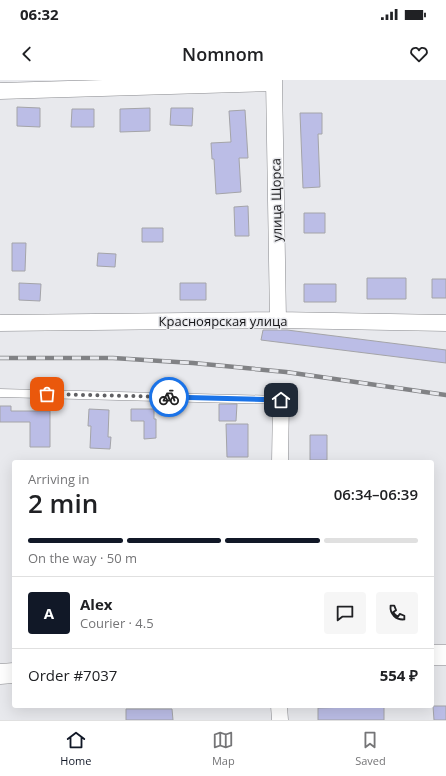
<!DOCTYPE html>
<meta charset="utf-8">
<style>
:root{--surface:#fff;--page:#f6f6f6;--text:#202124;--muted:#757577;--line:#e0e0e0;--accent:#111827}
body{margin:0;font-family:"Open Sans",sans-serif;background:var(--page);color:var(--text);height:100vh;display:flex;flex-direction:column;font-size:15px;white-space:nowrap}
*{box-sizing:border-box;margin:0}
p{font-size:13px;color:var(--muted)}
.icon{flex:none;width:22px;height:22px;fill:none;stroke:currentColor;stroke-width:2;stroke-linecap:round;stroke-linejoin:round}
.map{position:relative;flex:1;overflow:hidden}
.details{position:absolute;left:12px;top:380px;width:422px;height:248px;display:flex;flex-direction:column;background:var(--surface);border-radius:4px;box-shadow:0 4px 16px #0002}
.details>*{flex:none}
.pin{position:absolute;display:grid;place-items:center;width:34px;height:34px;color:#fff;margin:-17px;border-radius:8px;box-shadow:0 2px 6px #0006}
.courier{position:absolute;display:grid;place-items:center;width:40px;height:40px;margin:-20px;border:3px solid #1a73e8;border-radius:50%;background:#fff;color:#222;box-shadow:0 1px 5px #0007}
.summary em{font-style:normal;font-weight:600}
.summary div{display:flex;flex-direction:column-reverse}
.summary{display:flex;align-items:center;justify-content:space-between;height:68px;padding:0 16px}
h1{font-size:26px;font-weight:600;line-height:30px}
.bar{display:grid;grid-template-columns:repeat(4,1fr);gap:6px 4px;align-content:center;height:48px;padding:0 16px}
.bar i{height:5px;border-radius:3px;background:var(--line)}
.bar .current{background:var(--accent)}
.bar p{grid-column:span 4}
.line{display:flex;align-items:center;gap:10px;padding:0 16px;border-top:1px solid var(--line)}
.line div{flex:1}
.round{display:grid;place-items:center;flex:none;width:42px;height:42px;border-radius:4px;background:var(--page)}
.status{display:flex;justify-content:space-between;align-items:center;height:28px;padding:0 20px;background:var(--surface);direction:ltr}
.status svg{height:11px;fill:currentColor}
header{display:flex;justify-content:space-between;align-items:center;height:52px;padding:0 16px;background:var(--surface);font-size:18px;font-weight:600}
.tab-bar{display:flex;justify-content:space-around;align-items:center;height:56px;border-top:1px solid var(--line);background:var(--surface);font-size:11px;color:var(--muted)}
.tab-bar a{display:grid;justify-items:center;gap:2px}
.tab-bar .current{color:var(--accent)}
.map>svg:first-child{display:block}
</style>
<div class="status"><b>06:32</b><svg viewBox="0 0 49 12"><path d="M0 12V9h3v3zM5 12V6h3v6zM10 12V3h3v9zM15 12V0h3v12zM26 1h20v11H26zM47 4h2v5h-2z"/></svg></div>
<header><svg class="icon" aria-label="back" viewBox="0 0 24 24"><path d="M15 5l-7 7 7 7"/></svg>Nomnom<svg class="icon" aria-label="heart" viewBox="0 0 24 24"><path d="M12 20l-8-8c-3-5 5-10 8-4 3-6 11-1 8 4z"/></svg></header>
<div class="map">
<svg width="446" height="640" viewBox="0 0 446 640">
<rect width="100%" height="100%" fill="#e8e9ed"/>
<path fill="#bbbde6" stroke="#a4a4a8" d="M 17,27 L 40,28 L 40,47 L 17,46 Z
M 150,28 L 150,51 L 120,52 L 120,29 Z
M 171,28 L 193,28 L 192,46 L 170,45 Z
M 72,29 L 94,29 L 94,47 L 71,47 Z
M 245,30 L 248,78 L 239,78 L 241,112 L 216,114 L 214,79 L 212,79 L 211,63 L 231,62 L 229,31 Z
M 300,33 L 322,33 L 322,54 L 318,54 L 320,107 L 303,108 Z
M 248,126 L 249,156 L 235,156 L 234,127 Z
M 304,133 L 325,133 L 325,153 L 304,153 Z
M 142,148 L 163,148 L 163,162 L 142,162 Z
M 12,163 L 26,163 L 25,191 L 12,191 Z
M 98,173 L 116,174 L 115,187 L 97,186 Z
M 367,198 L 406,198 L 406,219 L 367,219 Z
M 432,199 L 446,199 L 446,218 L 432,218 Z
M 19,203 L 41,204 L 40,221 L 19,220 Z
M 180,203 L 206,203 L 206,220 L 180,220 Z
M 304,204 L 336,204 L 336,222 L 304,222 Z
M 263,250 L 287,250 L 446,270 L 446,283 L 261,260 Z
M 219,324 L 237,324 L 236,341 L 219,341 Z
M 0,326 L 11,326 L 11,331 L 50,331 L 50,367 L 30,367 L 30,342 L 0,342 Z
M 89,329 L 109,330 L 108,357 L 111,357 L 110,369 L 90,368 L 91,346 L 88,346 Z
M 131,329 L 154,329 L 154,339 L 156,339 L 156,358 L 144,359 L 144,341 L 131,341 Z
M 226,344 L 248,344 L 248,377 L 227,377 Z
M 310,355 L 327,355 L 327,380 L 310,380 Z
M 384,626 L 384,640 L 318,640 L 318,628 Z
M 433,626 L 446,626 L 446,640 L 434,640 Z
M 126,629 L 172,629 L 173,640 L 126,640 Z"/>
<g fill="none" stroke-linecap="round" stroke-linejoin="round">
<g stroke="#898a8e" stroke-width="9">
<path id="service" d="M 0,313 L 281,320"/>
</g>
<g stroke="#898a8e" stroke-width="17">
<path id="minor" d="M 274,0 L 278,240
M 0,11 L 274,3
M 0,243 L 278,240 L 446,243
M 280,382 L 281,320
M 279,626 L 280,640"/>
</g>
<g stroke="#898a8e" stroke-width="21">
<path id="tertiary" d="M 432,575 L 446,575
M 0,594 L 14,593"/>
</g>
<use href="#service" stroke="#fff" stroke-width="8"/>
<use href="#minor" stroke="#fff" stroke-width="16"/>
<use href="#tertiary" stroke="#fff" stroke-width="20"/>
<g stroke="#818285" stroke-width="4.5">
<path id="rail" d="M 0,278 L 113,278 L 193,283 L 286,292 L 446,315"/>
</g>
<use href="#rail" stroke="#e8e9ed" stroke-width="3" stroke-dasharray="9" stroke-linecap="butt"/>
</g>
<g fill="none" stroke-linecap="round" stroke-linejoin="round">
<path stroke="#606063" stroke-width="4" stroke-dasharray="0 7.2" d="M 47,314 L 169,317"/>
<path stroke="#1a73e8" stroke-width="5" d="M 169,317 L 281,320"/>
</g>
<g text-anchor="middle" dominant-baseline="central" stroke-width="3" stroke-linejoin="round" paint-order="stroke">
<g font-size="13" fill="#171719" stroke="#e8e9ed">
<text transform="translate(276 120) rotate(-91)">улица Щорса</text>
<text x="223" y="241">Красноярская улица</text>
</g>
</g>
</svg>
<div class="pin" style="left:47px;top:314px;background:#ea580c"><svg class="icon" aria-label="bag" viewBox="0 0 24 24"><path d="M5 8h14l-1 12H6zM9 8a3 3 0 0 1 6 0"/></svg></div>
<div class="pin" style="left:281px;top:320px;background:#1f2937"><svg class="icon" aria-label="home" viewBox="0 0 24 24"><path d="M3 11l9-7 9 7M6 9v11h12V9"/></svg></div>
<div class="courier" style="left:169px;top:317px"><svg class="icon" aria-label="bike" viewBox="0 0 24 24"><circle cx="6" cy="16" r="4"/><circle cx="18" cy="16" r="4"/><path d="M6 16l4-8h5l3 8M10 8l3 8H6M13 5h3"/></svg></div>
<section class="details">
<div class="summary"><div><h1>2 min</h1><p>Arriving in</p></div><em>06:34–06:39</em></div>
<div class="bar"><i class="current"></i><i class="current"></i><i class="current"></i><i></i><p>On the way · 50 m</p></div>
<div class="line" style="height:72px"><b class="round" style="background:var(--accent);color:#fff">A</b><div><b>Alex</b><p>Courier · 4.5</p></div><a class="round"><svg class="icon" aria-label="chat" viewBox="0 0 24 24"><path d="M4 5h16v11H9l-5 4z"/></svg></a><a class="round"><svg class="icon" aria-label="phone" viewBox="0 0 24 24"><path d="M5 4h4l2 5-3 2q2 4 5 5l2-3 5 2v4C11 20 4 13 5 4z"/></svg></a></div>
<div class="line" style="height:52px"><div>Order #7037</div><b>554 ₽</b></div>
</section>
</div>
<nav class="tab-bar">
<a class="current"><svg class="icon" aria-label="home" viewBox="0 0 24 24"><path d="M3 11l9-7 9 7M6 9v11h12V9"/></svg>Home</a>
<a><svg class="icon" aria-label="map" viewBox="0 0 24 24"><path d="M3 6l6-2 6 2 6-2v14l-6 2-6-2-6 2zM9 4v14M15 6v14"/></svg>Map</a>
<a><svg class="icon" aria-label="saved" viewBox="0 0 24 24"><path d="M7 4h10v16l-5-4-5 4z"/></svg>Saved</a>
</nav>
